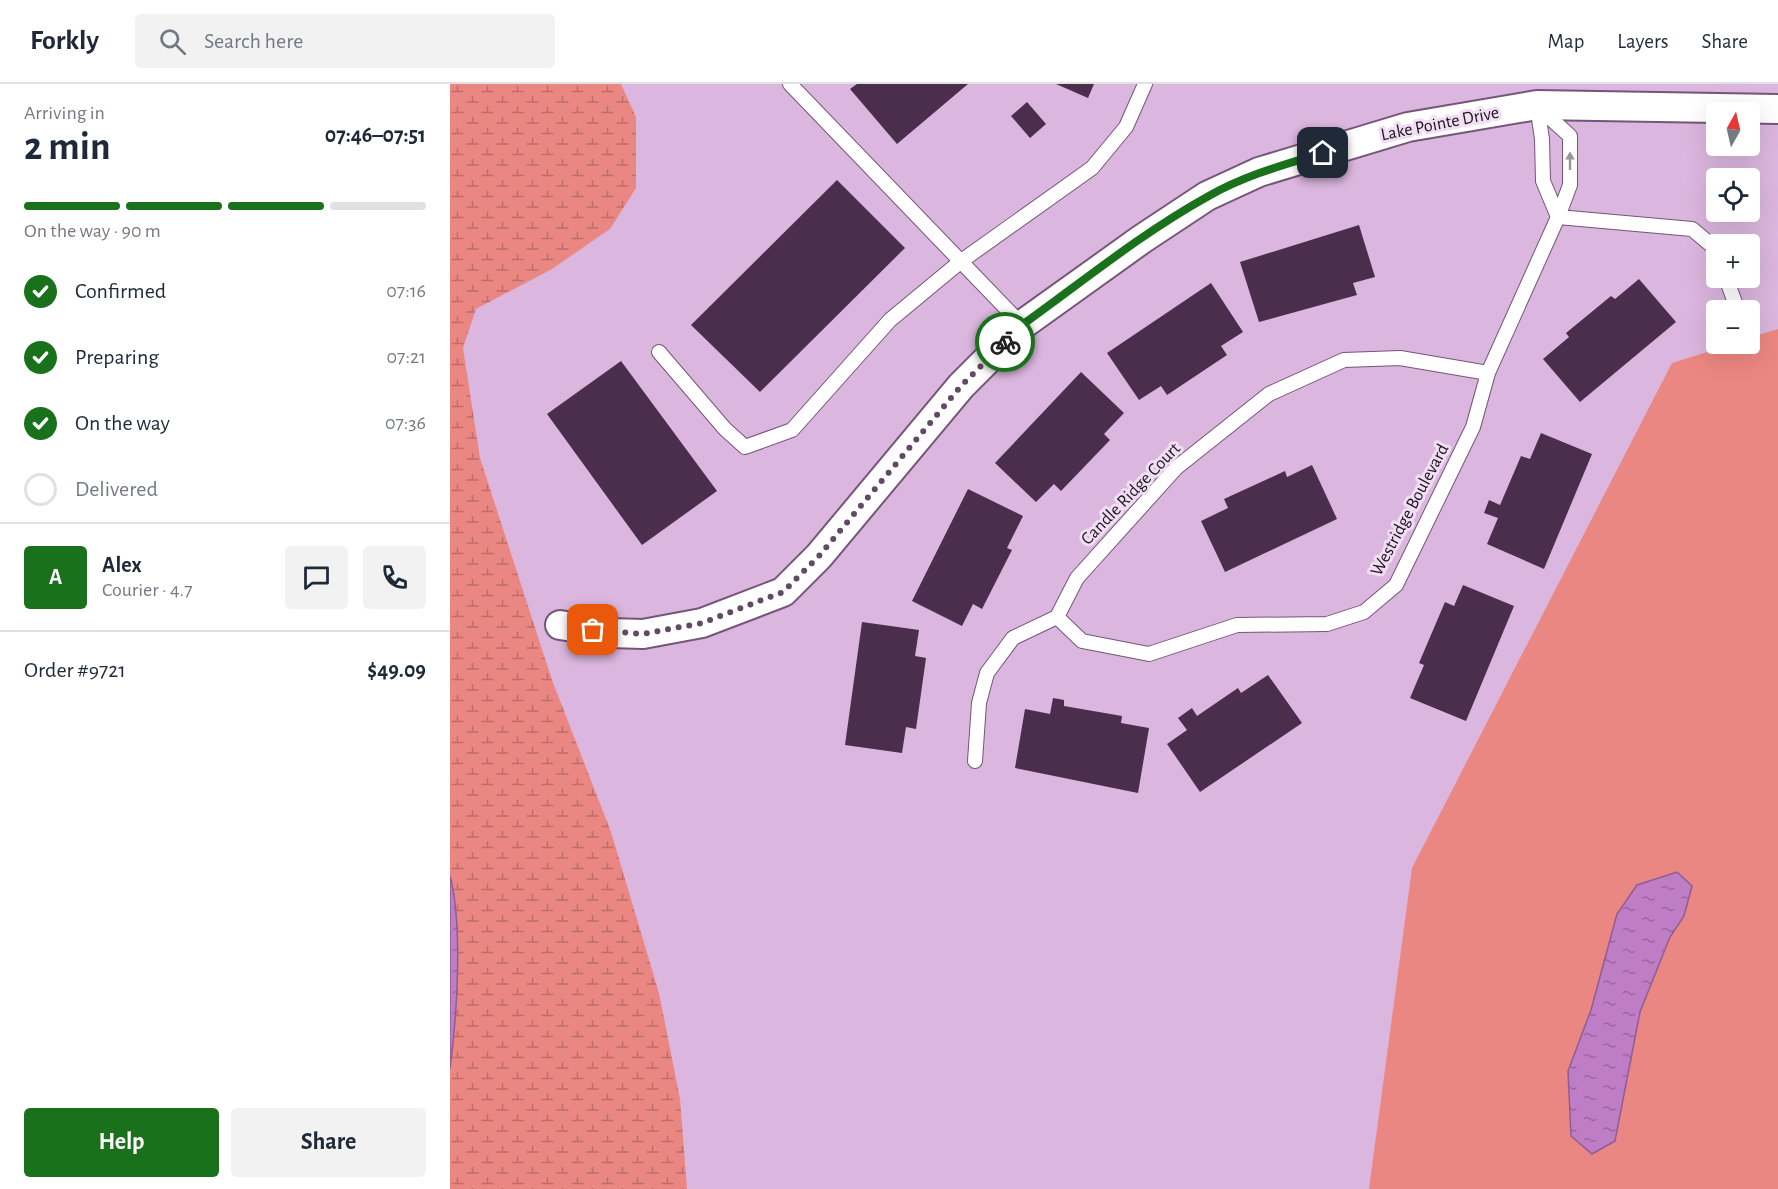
<!DOCTYPE html>
<meta charset="utf-8">
<style>
:root{--surface:#fff;--page:#f2f2f3;--text:#1f2937;--muted:#747a83;--line:#e0e1e3;--accent:#19711c}
body{margin:0;font-family:"Alegreya Sans",sans-serif;background:var(--page);color:var(--text);height:100vh;display:flex;flex-direction:column;font-size:22px;white-space:nowrap}
*{box-sizing:border-box;margin:0}
p{font-size:20px;color:var(--muted)}
.icon{flex:none;width:33px;height:33px;fill:none;stroke:currentColor;stroke-width:2;stroke-linecap:round;stroke-linejoin:round}
.map{position:relative;flex:1;overflow:hidden}
.panel{display:flex;flex-direction:column;background:var(--surface);width:450px}
.panel>*{flex:none}
.needle{width:39px;rotate:8deg}
.controls{position:absolute;left:1256px;top:18px;display:grid;gap:12px}
.controls a{display:grid;place-items:center;width:54px;height:54px;border-radius:6px;background:var(--surface);box-shadow:0 6px 24px #0002;font-size:30px}
.pin{position:absolute;display:grid;place-items:center;width:51px;height:51px;color:#fff;margin:-26px;border-radius:12px;box-shadow:0 3px 9px #0006}
.courier{position:absolute;display:grid;place-items:center;width:60px;height:60px;margin:-30px;border:4px solid #19711c;border-radius:50%;background:#fff;color:#222;box-shadow:0 2px 8px #0007}
.headline em{font-style:normal;font-weight:700}
.headline div{display:flex;flex-direction:column-reverse}
.headline{display:flex;align-items:center;justify-content:space-between;height:102px;padding:0 24px}
h1{font-size:39px;font-weight:700;line-height:45px}
.bar{display:grid;grid-template-columns:repeat(4,1fr);gap:9px 6px;align-content:center;height:72px;padding:0 24px}
.bar i{height:8px;border-radius:4px;background:var(--line)}
.bar .selected{background:var(--accent)}
.bar p{grid-column:span 4}
.line{display:flex;align-items:center;gap:15px;padding:0 24px;border-top:2px solid var(--line)}
.line div{flex:1}
.round{display:grid;place-items:center;flex:none;width:63px;height:63px;border-radius:6px;background:var(--page)}
ol{padding:0 24px;list-style:none}
li{display:flex;align-items:center;gap:18px;height:66px}
li p{margin-inline-start:auto}
li .icon{padding:6px;border-radius:50%;background:var(--accent);color:#fff;stroke-width:4}
li:last-child{color:var(--muted)}
li i{width:33px;height:33px;border:3px solid var(--line);border-radius:50%}
.button{display:flex;gap:12px;margin-top:auto;padding:12px 24px}
.button a{flex:1;height:69px;border-radius:6px;background:var(--accent);color:#fff;font-size:24px;font-weight:700;line-height:69px;text-align:center}
.button a+a{background:var(--page);color:var(--text)}
header{display:flex;align-items:center;gap:36px;box-sizing:border-box;height:84px;padding:0 30px;background:var(--surface);border-bottom:2px solid var(--line)}
header strong{font-size:28px}
nav{display:flex;gap:33px;margin-inline-start:auto;font-size:21px}
.search{width:420px;height:54px;background:var(--page);display:flex;align-items:center;gap:15px;box-sizing:border-box;padding:0 21px;border-radius:6px;color:var(--muted);font-size:22px}
main{display:flex;flex:1;min-height:0}
.map>svg:first-child{display:block}
</style>
<header>
<strong>Forkly</strong>
<div class="search"><svg class="icon" aria-label="search" viewBox="0 0 24 24"><circle cx="10" cy="10" r="6"/><path d="M15 15l6 6"/></svg>Search here</div>
<nav><a>Map</a><a>Layers</a><a>Share</a></nav>
</header>
<main>
<section class="panel">
<div class="headline"><div><h1>2 min</h1><p>Arriving in</p></div><em>07:46–07:51</em></div>
<div class="bar"><i class="selected"></i><i class="selected"></i><i class="selected"></i><i></i><p>On the way · 90 m</p></div>
<ol>
<li><svg class="icon" aria-label="check" viewBox="0 0 24 24"><path d="M5 12l5 5 9-10"/></svg>Confirmed<p>07:16</p></li>
<li><svg class="icon" aria-label="check" viewBox="0 0 24 24"><path d="M5 12l5 5 9-10"/></svg>Preparing<p>07:21</p></li>
<li><svg class="icon" aria-label="check" viewBox="0 0 24 24"><path d="M5 12l5 5 9-10"/></svg>On the way<p>07:36</p></li>
<li><i></i>Delivered</li>
</ol>
<div class="line" style="height:108px"><b class="round" style="background:var(--accent);color:#fff">A</b><div><b>Alex</b><p>Courier · 4.7</p></div><a class="round"><svg class="icon" aria-label="chat" viewBox="0 0 24 24"><path d="M4 5h16v11H9l-5 4z"/></svg></a><a class="round"><svg class="icon" aria-label="phone" viewBox="0 0 24 24"><path d="M5 4h4l2 5-3 2q2 4 5 5l2-3 5 2v4C11 20 4 13 5 4z"/></svg></a></div>
<div class="line" style="height:78px"><div>Order #9721</div><b>$49.09</b></div>
<div class="button"><a>Help</a><a>Share</a></div>
</section>
<div class="map">
<svg width="1328" height="1105" viewBox="0 0 1328 1105">
<defs>
<pattern id="wetland-marsh" width="20" height="14" patternUnits="userSpaceOnUse" patternTransform="scale(1.5)"><rect width="20" height="14" fill="#eb8782"/><path d="M1 5h8M5 5V1M11 12h8M15 12V8" fill="none" stroke="#be6d6a"/></pattern>
<pattern id="water-ripples" width="26" height="14" patternUnits="userSpaceOnUse" patternTransform="scale(1.5)"><rect width="26" height="14" fill="#bf7dc6"/><path d="M2 4q2-2 4 0t4 0M15 11q2-2 4 0t4 0" fill="none" stroke="#9b65a0"/></pattern>
</defs>
<rect width="100%" height="100%" fill="#dbb6de"/>
<path fill="#eb8782" d="M 1328,245 L 1328,1105 L 919,1105 L 962,784 L 1222,279 L 1283,260 L 1299,260 L 1299,254 Z"/>
<path fill="url(#wetland-marsh)" d="M 0,0 L 171,0 L 186,33 L 186,104 L 160,145 L 102,185 L 26,225 L 13,264 L 30,374 L 102,596 L 161,748 L 209,909 L 230,1015 L 237,1105 L 0,1105 L 0,984 L 4,951 L 3,802 L 0,792 Z"/>
<path fill="url(#water-ripples)" stroke="#8f5d94" stroke-width="1.5" d="M 1227,788 L 1242,802 L 1234,832 L 1220,853 L 1190,928 L 1165,1057 L 1142,1070 L 1121,1052 L 1118,987 L 1141,926 L 1167,830 L 1187,801 Z
M 0,792 C 13,841 7,933 0,984 Z"/>
<path fill="#4b2d4e" d="M 407,0 L 518,0 L 447,60 L 400,5 Z
M 606,0 L 644,0 L 638,14 Z
M 577,18 L 596,40 L 580,54 L 561,32 Z
M 387,96 L 455,164 L 310,308 L 241,241 Z
M 909,141 L 925,193 L 903,199 L 907,211 L 809,238 L 790,178 Z
M 1189,195 L 1226,238 L 1130,318 L 1093,275 L 1119,253 L 1116,249 L 1161,212 L 1165,215 Z
M 761,199 L 793,248 L 771,262 L 777,271 L 717,311 L 711,302 L 689,316 L 657,269 Z
M 171,277 L 267,407 L 192,461 L 97,330 Z
M 631,288 L 674,329 L 654,350 L 660,356 L 611,407 L 604,400 L 586,418 L 545,379 Z
M 1091,349 L 1142,370 L 1094,485 L 1037,460 L 1048,434 L 1034,429 L 1039,416 L 1050,421 L 1071,372 L 1080,375 Z
M 862,381 L 887,435 L 775,488 L 751,437 L 778,424 L 774,415 L 835,387 L 837,393 Z
M 518,405 L 573,432 L 557,464 L 562,466 L 532,525 L 523,520 L 512,542 L 462,517 Z
M 1013,501 L 1064,522 L 1016,637 L 960,614 L 974,581 L 969,579 L 995,518 L 1004,522 Z
M 412,538 L 469,546 L 465,572 L 476,574 L 466,645 L 456,643 L 452,669 L 395,661 Z
M 818,591 L 852,639 L 750,708 L 717,660 L 737,646 L 728,634 L 742,624 L 747,632 L 788,604 L 791,609 Z
M 603,614 L 614,616 L 614,622 L 672,632 L 671,639 L 699,644 L 688,709 L 565,684 L 575,625 L 600,630 Z"/>
<g fill="none" stroke-linecap="round" stroke-linejoin="round">
<g stroke="#755578" stroke-width="16">
<path id="service" d="M 340,0 L 572,241
M 1087,21 L 1092,55 L 1093,97 L 1108,133
M 1108,133 L 1242,145 L 1266,165
M 1276,194 L 1287,224
M 209,268 L 275,345 L 295,363 L 342,346 L 440,236 L 510,178 L 642,84 L 676,43 L 695,0
M 607,533 L 632,557 L 699,570 L 787,541 L 877,540 L 914,528 L 946,501 L 1023,343 L 1038,289 L 1108,133 L 1120,101 L 1120,52 L 1088,23
M 525,677 L 529,619 L 537,589 L 563,554 L 607,533 L 627,494 L 726,384 L 819,310 L 894,276 L 950,274 L 1038,289"/>
</g>
<g stroke="#755578" stroke-width="32">
<path id="minor" d="M 110,541 L 160,549 L 193,550 L 252,539 L 333,508 L 369,472 L 511,302 L 572,241 L 692,155 L 757,112 L 809,88 L 958,43 L 1087,21 L 1328,25"/>
</g>
<use href="#service" stroke="#fff" stroke-width="14"/>
<use href="#minor" stroke="#fff" stroke-width="28"/>
</g>
<defs><path id="oneway-solid" d="M-6-.8H1V-3.2L6.5 0L1 3.2V.8H-6Z" transform="scale(1.5)"/></defs>
<use fill="#9a949b" href="#oneway-solid" transform="translate(1120 77) rotate(-90)"/>
<g fill="none" stroke-linecap="round" stroke-linejoin="round">
<path stroke="#614b63" stroke-width="6" stroke-dasharray="0 10.8" d="M 143,546 L 193,550 L 252,539 L 333,508 L 369,472 L 511,302 L 555,258"/>
<path stroke="#19711c" stroke-width="8" d="M 555,258 L 572,241 C 632,198 692,149 757,113 C 793,92 833,81 873,69"/>
</g>
<g text-anchor="middle" dominant-baseline="central" stroke-width="6" stroke-linejoin="round" paint-order="stroke">
<g font-size="18" fill="#1f1221" stroke="#f0def2">
<text transform="translate(990 40) rotate(-11)">Lake Pointe Drive</text>
<text transform="translate(681 410) rotate(-46)">Candle Ridge Court</text>
<text transform="translate(960 426) rotate(-62)">Westridge Boulevard</text>
</g>
</g>
</svg>
<div class="controls">
<a><svg class="needle" viewBox="-14 -14 28 28"><path d="M0-13l5 13h-10z" fill="#e53935"/><path d="M0 13l5-13h-10z" fill="#747a83"/></svg></a>
<a><svg class="icon" aria-label="locate" viewBox="0 0 24 24"><circle cx="12" cy="12" r="6"/><path d="M12 2v4M12 18v4M2 12h4M18 12h4"/></svg></a>
<a>+</a>
<a>−</a>
</div>
<div class="pin" style="left:143px;top:546px;background:#ea580c"><svg class="icon" aria-label="bag" viewBox="0 0 24 24"><path d="M5 8h14l-1 12H6zM9 8a3 3 0 0 1 6 0"/></svg></div>
<div class="pin" style="left:873px;top:69px;background:#1f2937"><svg class="icon" aria-label="home" viewBox="0 0 24 24"><path d="M3 11l9-7 9 7M6 9v11h12V9"/></svg></div>
<div class="courier" style="left:555px;top:258px"><svg class="icon" aria-label="bike" viewBox="0 0 24 24"><circle cx="6" cy="16" r="4"/><circle cx="18" cy="16" r="4"/><path d="M6 16l4-8h5l3 8M10 8l3 8H6M13 5h3"/></svg></div>
</div>
</main>
